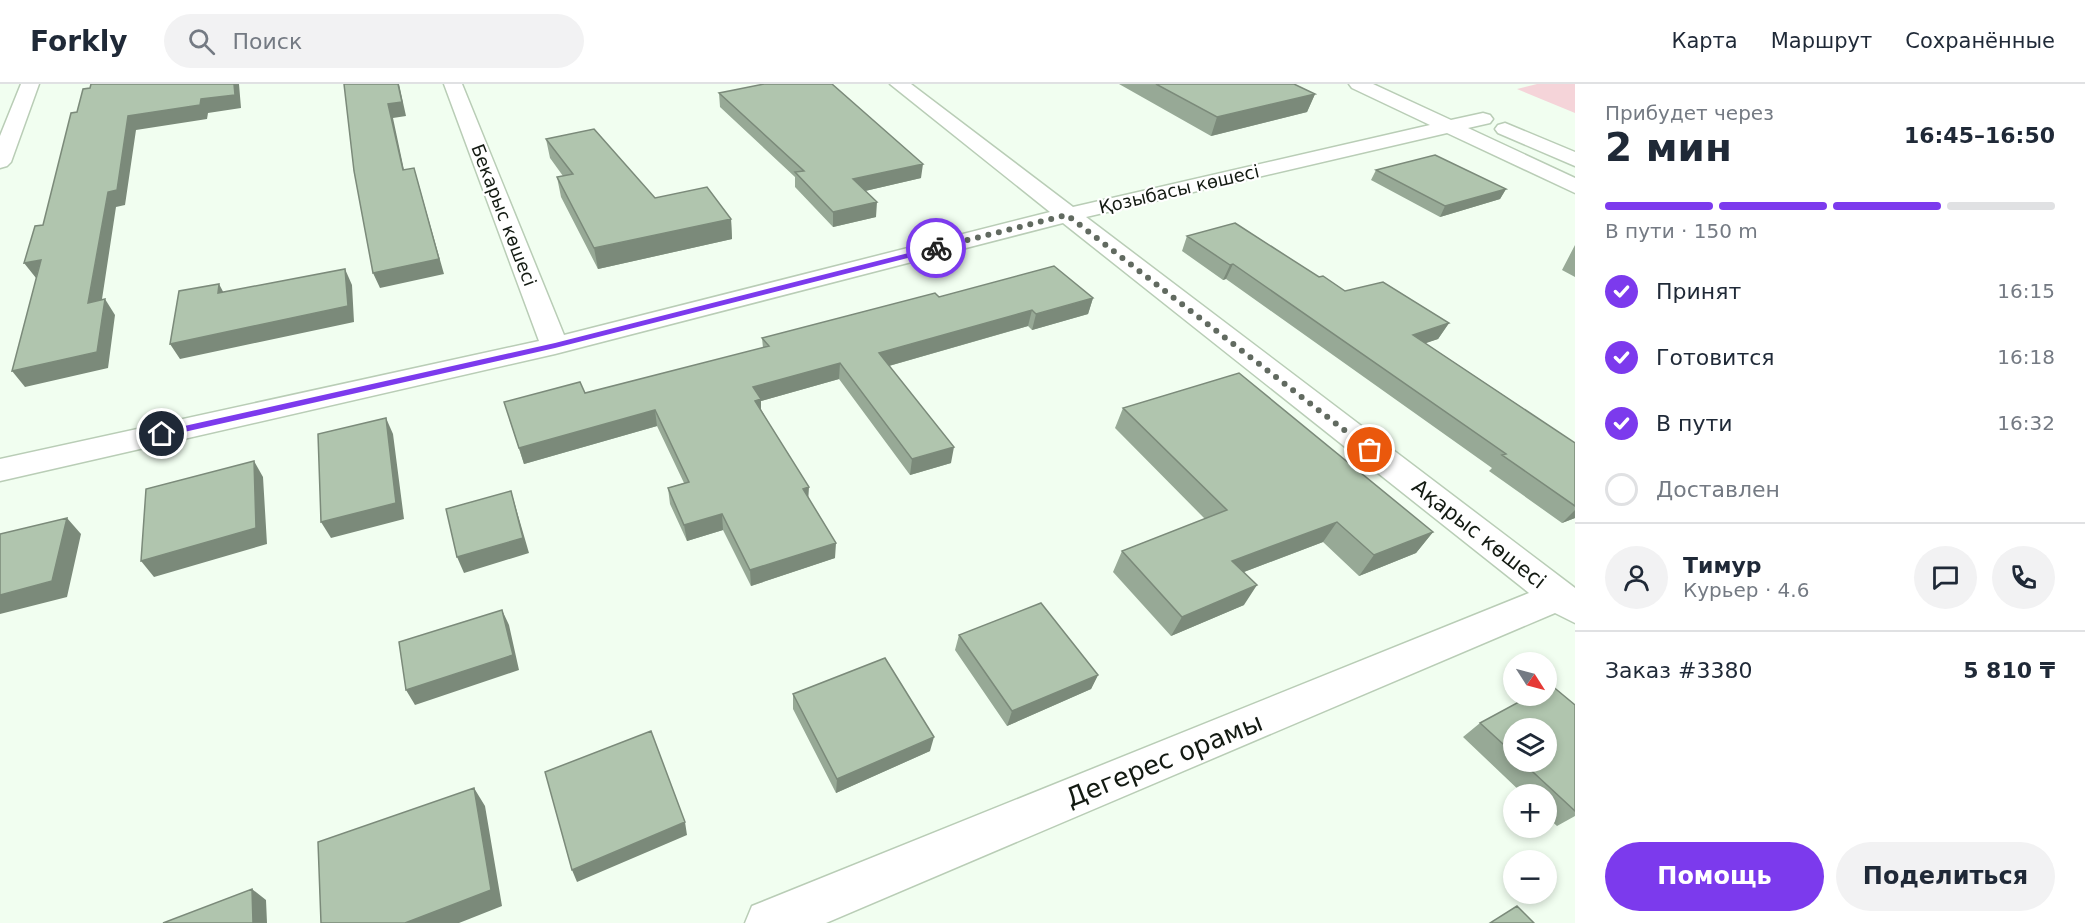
<!DOCTYPE html>
<html lang="ru">
<meta charset="utf-8">
<style>
:root{--surface:#fff;--page:#f2f2f3;--text:#1f2937;--muted:#747a83;--line:#e0e1e3;--accent:#7c3aed}
body{margin:0;font-family:"DejaVu Sans",sans-serif;background:var(--page);color:var(--text);height:100vh;display:flex;flex-direction:column;font-size:22px;white-space:nowrap}
*{box-sizing:border-box;margin:0}
p{font-size:20px;color:var(--muted)}
.icon{flex:none;width:33px;height:33px;fill:none;stroke:currentColor;stroke-width:2;stroke-linecap:round;stroke-linejoin:round}
.map{position:relative;flex:1;overflow:hidden}
.side{display:flex;flex-direction:column;background:var(--surface);width:510px}
.side>*{flex:none}
.needle{width:39px;rotate:126deg}
.tools{position:absolute;left:1503px;top:568px;display:grid;gap:12px}
.tools a{display:grid;place-items:center;width:54px;height:54px;border-radius:50%;background:var(--surface);box-shadow:0 3px 9px #0003;font-size:30px}
.pin{position:absolute;display:grid;place-items:center;width:51px;height:51px;color:#fff;margin:-26px;border:3px solid #fff;border-radius:50%;box-shadow:0 2px 6px #0007}
.courier{position:absolute;display:grid;place-items:center;width:60px;height:60px;margin:-30px;border:4px solid #7c3aed;border-radius:50%;background:#fff;color:#222;box-shadow:0 2px 8px #0007}
.headline em{font-style:normal;font-weight:700}
.headline div{display:flex;flex-direction:column-reverse}
.headline{display:flex;align-items:center;justify-content:space-between;height:102px;padding:0 30px}
h1{font-size:39px;font-weight:700;line-height:45px}
.bar{display:grid;grid-template-columns:repeat(4,1fr);gap:9px 6px;align-content:center;height:72px;padding:0 30px}
.bar i{height:8px;border-radius:4px;background:var(--line)}
.bar .active{background:var(--accent)}
.bar p{grid-column:span 4}
.line{display:flex;align-items:center;gap:15px;padding:0 30px;border-top:2px solid var(--line)}
.line div{flex:1}
.round{display:grid;place-items:center;flex:none;width:63px;height:63px;border-radius:32px;background:var(--page)}
ol{padding:0 30px;list-style:none}
li{display:flex;align-items:center;gap:18px;height:66px}
li p{margin-inline-start:auto}
li .icon{padding:6px;border-radius:50%;background:var(--accent);color:#fff;stroke-width:4}
li:last-child{color:var(--muted)}
li i{width:33px;height:33px;border:3px solid var(--line);border-radius:50%}
.cta{display:flex;gap:12px;margin-top:auto;padding:12px 30px}
.cta a{flex:1;height:69px;border-radius:36px;background:var(--accent);color:#fff;font-size:24px;font-weight:700;line-height:69px;text-align:center}
.cta a+a{background:var(--page);color:var(--text)}
header{display:flex;align-items:center;gap:36px;box-sizing:border-box;height:84px;padding:0 30px;background:var(--surface);border-bottom:2px solid var(--line)}
header strong{font-size:28px}
nav{display:flex;gap:33px;margin-inline-start:auto;font-size:21px}
.search{width:420px;height:54px;background:var(--page);display:flex;align-items:center;gap:15px;box-sizing:border-box;padding:0 21px;border-radius:33px;color:var(--muted);font-size:22px}
main{display:flex;flex:1;min-height:0}
.map>svg:first-child{display:block}
</style>
<header>
<strong>Forkly</strong>
<div class="search"><svg class="icon" aria-label="search" viewBox="0 0 24 24"><circle cx="10" cy="10" r="6"/><path d="M15 15l6 6"/></svg>Поиск</div>
<nav><a>Карта</a><a>Маршрут</a><a>Сохранённые</a></nav>
</header>
<main>
<div class="map">
<svg width="1575" height="839" viewBox="0 0 1575 839">
<rect width="100%" height="100%" fill="#f1fef0"/>
<path fill="#f5d4d9" d="M 1537,0 L 1575,0 L 1575,29 L 1517,5 Z"/>
<g fill="none" stroke-linecap="round" stroke-linejoin="round">
<g stroke="#b9cdb6" stroke-width="3">
<path id="minor" d="M 21,0 L 39,0 L 11,78 L 7,82 L 0,84 L 0,52 Z
M 444,0 L 462,0 L 564,251 L 1050,128 L 890,0 L 911,0 L 1073,123 L 1430,41 L 1352,4 L 1349,0 L 1373,0 L 1451,36 L 1483,29 L 1490,31 L 1493,35 L 1490,39 L 1468,44 L 1575,94 L 1575,109 L 1447,49 L 1086,133 L 1575,504 L 1575,539 L 1555,529 L 826,839 L 745,839 L 752,822 L 1529,509 L 1063,139 L 555,270 L 0,397 L 0,375 L 539,257 Z
M 1505,39 L 1575,68 L 1575,82 L 1498,49 L 1495,45 L 1498,41 Z"/>
</g>
<use href="#minor" fill="#fff" fill-rule="evenodd"/>
</g>
<path fill="#97a996" fill-rule="evenodd" d="M 1119,0 L 1294,0 L 1315,10 L 1307,28 L 1211,52 Z
M 719,9 L 921,94 L 865,107 L 876,133 L 833,143 L 795,103 L 795,93 L 720,23 Z
M 546,55 L 655,114 L 731,135 L 732,155 L 598,185 L 561,113 L 557,93 L 563,92 L 550,74 Z
M 1376,86 L 1506,105 L 1500,115 L 1440,133 L 1371,96 Z
M 1187,152 L 1319,193 L 1345,207 L 1449,239 L 1438,255 L 1425,259 L 1575,359 L 1575,434 L 1562,439 L 1489,387 L 1492,384 L 1226,195 L 1223,196 L 1182,167 Z
M 1575,161 L 1575,193 L 1562,186 Z
M 939,213 L 1093,214 L 1088,230 L 1032,246 L 1028,242 L 889,282 L 951,379 L 910,391 L 839,295 L 761,317 L 761,325 L 809,415 L 835,474 L 751,502 L 723,446 L 687,457 L 670,420 L 668,404 L 684,399 L 657,342 L 524,380 L 509,334 L 585,309 L 763,264 L 762,254 Z
M 1123,324 L 1433,448 L 1416,469 L 1359,492 L 1323,458 L 1244,488 L 1244,521 L 1171,552 L 1113,488 L 1122,467 L 1205,435 L 1115,344 Z
M 959,551 L 1098,591 L 1091,605 L 1007,642 L 955,566 Z
M 793,610 L 930,667 L 836,709 L 793,625 Z
M 1575,621 L 1575,732 L 1557,742 L 1546,732 L 1546,711 L 1524,711 L 1463,653 L 1480,639 ZM 1514,645 L 1546,678 L 1514,678 Z"/>
<path fill="#7b8a7a" d="M 234,0 L 239,0 L 241,24 L 208,29 L 207,35 L 136,46 L 125,121 L 116,123 L 99,235 L 88,219 L 108,108 L 128,32 L 201,15 Z
M 398,0 L 399,0 L 406,32 L 393,34 L 407,100 L 403,86 L 388,20 Z
M 1315,10 L 1307,28 L 1211,52 L 1217,33 Z
M 923,80 L 921,94 L 852,110 L 853,95 Z
M 414,84 L 444,190 L 380,204 L 373,189 Z
M 1506,105 L 1500,115 L 1440,133 L 1445,122 Z
M 877,118 L 876,133 L 833,143 L 833,128 Z
M 731,135 L 732,155 L 598,185 L 594,164 Z
M 41,176 L 36,194 L 24,179 Z
M 1233,180 L 1226,195 L 1223,196 L 1230,181 Z
M 345,185 L 352,201 L 354,238 L 180,275 L 170,260 Z
M 219,200 L 227,215 L 218,209 Z
M 1093,214 L 1088,230 L 1032,246 L 1036,230 Z
M 105,215 L 115,231 L 108,284 L 25,303 L 12,287 Z
M 1032,226 L 1028,242 L 878,285 L 879,269 Z
M 1449,239 L 1438,255 L 1403,267 L 1413,251 Z
M 840,279 L 839,295 L 761,317 L 761,331 L 756,333 L 753,303 Z
M 655,326 L 657,342 L 524,380 L 519,364 Z
M 386,334 L 393,350 L 404,435 L 331,454 L 321,438 Z
M 954,363 L 951,379 L 910,391 L 912,375 Z
M 254,377 L 263,393 L 267,460 L 154,493 L 141,477 Z
M 809,403 L 808,419 L 803,405 Z
M 511,407 L 529,469 L 464,489 L 457,473 Z
M 1575,426 L 1575,434 L 1562,439 Z
M 722,430 L 723,446 L 687,457 L 684,441 Z
M 67,434 L 81,450 L 67,513 L 0,530 L 0,511 Z
M 1337,438 L 1323,458 L 1220,497 L 1232,477 Z
M 1433,448 L 1416,469 L 1359,492 L 1374,471 Z
M 836,459 L 835,474 L 751,502 L 750,486 Z
M 1257,501 L 1244,521 L 1171,552 L 1182,533 Z
M 502,526 L 509,541 L 519,586 L 415,621 L 406,606 Z
M 1098,591 L 1091,605 L 1007,642 L 1012,627 Z
M 934,653 L 930,667 L 836,709 L 837,695 Z
M 474,704 L 485,722 L 502,822 L 459,839 L 405,839 Z
M 685,738 L 687,751 L 577,798 L 572,786 Z
M 252,805 L 266,816 L 267,839 L 253,839 Z"/>
<path fill="#b0c5ae" stroke="#7b8a7a" stroke-width="1.5" d="M 91,0 L 234,0 L 235,11 L 201,15 L 200,21 L 128,32 L 117,106 L 108,108 L 88,219 L 105,215 L 97,268 L 12,287 L 41,176 L 24,179 L 35,142 L 43,141 L 71,29 L 77,28 L 83,5 L 90,4 Z
M 344,0 L 398,0 L 402,18 L 388,20 L 403,86 L 414,84 L 439,175 L 373,189 L 354,87 Z
M 764,0 L 832,0 L 923,80 L 853,95 L 877,118 L 833,128 L 795,88 L 804,87 L 719,9 Z
M 1156,0 L 1294,0 L 1315,10 L 1217,33 Z
M 594,45 L 655,114 L 707,103 L 731,135 L 594,164 L 557,93 L 573,90 L 546,55 Z
M 1435,71 L 1506,105 L 1445,122 L 1376,86 Z
M 1235,139 L 1319,193 L 1323,192 L 1345,207 L 1383,198 L 1449,239 L 1413,251 L 1575,359 L 1575,422 L 1502,371 L 1506,370 L 1233,180 L 1230,181 L 1187,152 Z
M 1054,182 L 1093,214 L 1036,230 L 1032,226 L 879,269 L 954,363 L 912,375 L 840,279 L 753,303 L 761,315 L 755,317 L 809,403 L 803,405 L 836,459 L 750,486 L 722,430 L 684,441 L 668,404 L 689,398 L 655,326 L 519,364 L 504,318 L 580,298 L 585,309 L 769,262 L 762,254 L 935,209 L 939,213 Z
M 345,185 L 348,222 L 170,260 L 179,207 L 219,200 L 218,209 Z
M 1239,289 L 1433,448 L 1374,471 L 1337,438 L 1232,477 L 1257,501 L 1182,533 L 1122,467 L 1227,426 L 1123,324 Z
M 386,334 L 396,419 L 321,438 L 318,350 Z
M 254,377 L 256,444 L 141,477 L 146,405 Z
M 511,407 L 523,454 L 457,473 L 446,425 Z
M 67,434 L 52,497 L 0,511 L 0,450 Z
M 1041,519 L 1098,591 L 1012,627 L 959,551 Z
M 502,526 L 513,571 L 406,606 L 399,558 Z
M 885,574 L 934,653 L 837,695 L 793,610 Z
M 1551,601 L 1575,621 L 1575,727 L 1522,678 L 1546,678 L 1546,645 L 1514,645 L 1514,670 L 1480,639 L 1530,612 L 1546,612 L 1546,604 Z
M 651,647 L 685,738 L 572,786 L 545,688 Z
M 474,704 L 491,806 L 405,839 L 321,839 L 318,758 Z
M 252,805 L 253,839 L 163,839 Z
M 1517,822 L 1534,839 L 1490,839 Z"/>
<path fill="#7c3aed" d="M 936,162 L 939,166 L 555,264 L 162,353 L 157,350 L 162,347 L 555,259 Z"/>
<g fill="none" stroke-linecap="round" stroke-linejoin="round">
<path stroke="#616a60" stroke-width="6" stroke-dasharray="0 10.8" d="M 936,164 L 1067,131 L 1370,366"/>
</g>
<g text-anchor="middle" dominant-baseline="central" stroke-width="4.5" stroke-linejoin="round" paint-order="stroke">
<g font-size="18" fill="#131a12" stroke="#fff">
<text transform="translate(1179 105) rotate(-13)">Қозыбасы көшесі</text>
<text transform="translate(504 131) rotate(69)">Бекарыс көшесі</text>
</g>
<g font-size="21" fill="#131a12" stroke="#fff">
<text transform="translate(1479 450) rotate(38)">Ақарыс көшесі</text>
</g>
<g font-size="26" fill="#131a12" stroke="#fff">
<text transform="translate(1164 676) rotate(-22)">Дегерес орамы</text>
</g>
</g>
</svg>
<div class="tools">
<a><svg class="needle" viewBox="-14 -14 28 28"><path d="M0-13l5 13h-10z" fill="#e53935"/><path d="M0 13l5-13h-10z" fill="#747a83"/></svg></a>
<a><svg class="icon" aria-label="layers" viewBox="0 0 24 24"><path d="M12 4l9 5-9 5-9-5zM3 14l9 5 9-5"/></svg></a>
<a>+</a>
<a>−</a>
</div>
<div class="pin" style="left:1370px;top:366px;background:#ea580c"><svg class="icon" aria-label="bag" viewBox="0 0 24 24"><path d="M5 8h14l-1 12H6zM9 8a3 3 0 0 1 6 0"/></svg></div>
<div class="pin" style="left:162px;top:350px;background:#1f2937"><svg class="icon" aria-label="home" viewBox="0 0 24 24"><path d="M3 11l9-7 9 7M6 9v11h12V9"/></svg></div>
<div class="courier" style="left:936px;top:164px"><svg class="icon" aria-label="bike" viewBox="0 0 24 24"><circle cx="6" cy="16" r="4"/><circle cx="18" cy="16" r="4"/><path d="M6 16l4-8h5l3 8M10 8l3 8H6M13 5h3"/></svg></div>
</div>
<section class="side">
<div class="headline"><div><h1>2 мин</h1><p>Прибудет через</p></div><em>16:45–16:50</em></div>
<div class="bar"><i class="active"></i><i class="active"></i><i class="active"></i><i></i><p>В пути · 150 m</p></div>
<ol>
<li><svg class="icon" aria-label="check" viewBox="0 0 24 24"><path d="M5 12l5 5 9-10"/></svg>Принят<p>16:15</p></li>
<li><svg class="icon" aria-label="check" viewBox="0 0 24 24"><path d="M5 12l5 5 9-10"/></svg>Готовится<p>16:18</p></li>
<li><svg class="icon" aria-label="check" viewBox="0 0 24 24"><path d="M5 12l5 5 9-10"/></svg>В пути<p>16:32</p></li>
<li><i></i>Доставлен</li>
</ol>
<div class="line" style="height:108px"><a class="round"><svg class="icon" aria-label="person" viewBox="0 0 24 24"><circle cx="12" cy="8" r="4"/><path d="M4 21q1-7 8-7t8 7"/></svg></a><div><b>Тимур</b><p>Курьер · 4.6</p></div><a class="round"><svg class="icon" aria-label="chat" viewBox="0 0 24 24"><path d="M4 5h16v11H9l-5 4z"/></svg></a><a class="round"><svg class="icon" aria-label="phone" viewBox="0 0 24 24"><path d="M5 4h4l2 5-3 2q2 4 5 5l2-3 5 2v4C11 20 4 13 5 4z"/></svg></a></div>
<div class="line" style="height:78px"><div>Заказ #3380</div><b>5 810 ₸</b></div>
<div class="cta"><a>Помощь</a><a>Поделиться</a></div>
</section>
</main>
